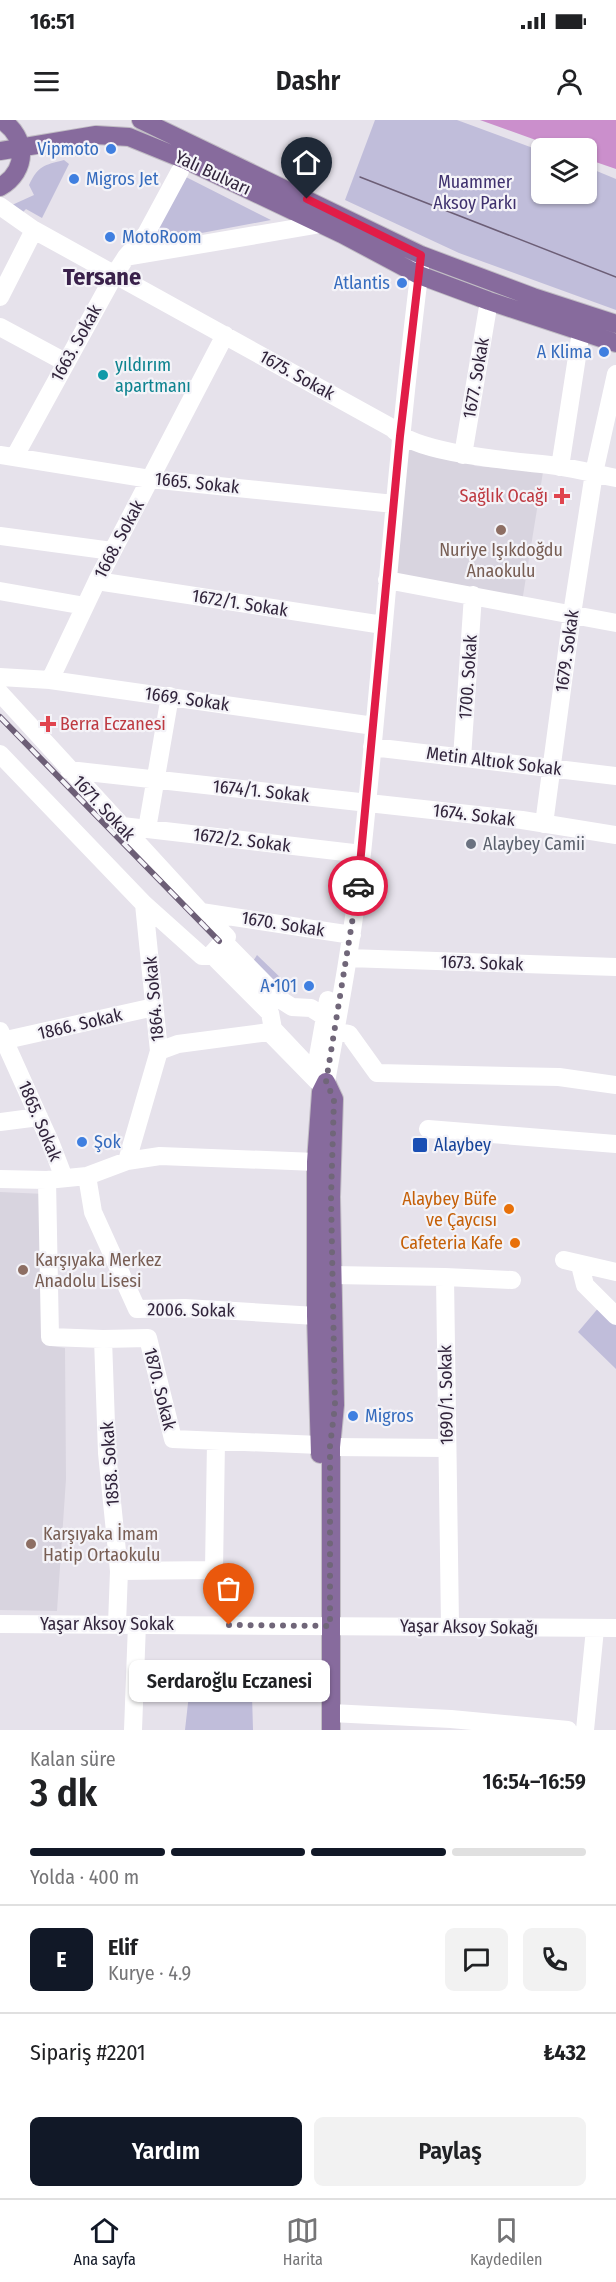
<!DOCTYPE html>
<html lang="tr">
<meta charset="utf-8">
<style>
:root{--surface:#fff;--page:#f2f2f2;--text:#202124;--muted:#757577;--line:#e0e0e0;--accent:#111827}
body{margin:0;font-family:"Fira Sans Condensed",sans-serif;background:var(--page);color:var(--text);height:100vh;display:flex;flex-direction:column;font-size:22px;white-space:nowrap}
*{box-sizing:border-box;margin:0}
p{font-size:20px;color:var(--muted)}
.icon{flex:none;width:33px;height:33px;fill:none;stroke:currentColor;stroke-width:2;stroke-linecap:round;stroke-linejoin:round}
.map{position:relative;height:1610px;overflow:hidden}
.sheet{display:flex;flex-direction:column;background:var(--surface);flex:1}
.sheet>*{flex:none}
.fabs{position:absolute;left:531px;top:18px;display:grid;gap:12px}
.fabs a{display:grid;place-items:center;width:66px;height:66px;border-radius:9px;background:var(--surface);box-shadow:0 2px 4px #0004;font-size:30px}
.pin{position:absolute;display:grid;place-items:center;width:51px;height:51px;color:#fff;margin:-62px -26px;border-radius:50% 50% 50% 0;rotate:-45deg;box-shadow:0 0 6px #0007}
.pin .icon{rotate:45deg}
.courier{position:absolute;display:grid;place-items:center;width:60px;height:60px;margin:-30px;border:4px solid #e11d48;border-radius:50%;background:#fff;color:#222;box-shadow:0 2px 8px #0007}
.bubble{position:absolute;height:42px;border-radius:9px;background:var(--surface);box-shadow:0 2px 4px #0004;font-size:20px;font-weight:600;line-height:42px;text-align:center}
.headline em{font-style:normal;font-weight:600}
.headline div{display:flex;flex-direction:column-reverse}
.headline{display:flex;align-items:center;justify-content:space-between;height:102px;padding:0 30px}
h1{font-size:39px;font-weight:600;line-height:45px}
.bar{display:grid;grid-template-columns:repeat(4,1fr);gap:9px 6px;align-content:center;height:72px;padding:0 30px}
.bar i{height:8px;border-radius:4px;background:var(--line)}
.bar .selected{background:var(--accent)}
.bar p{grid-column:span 4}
.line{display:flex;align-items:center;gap:15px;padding:0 30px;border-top:2px solid var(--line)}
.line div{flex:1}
.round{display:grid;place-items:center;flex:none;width:63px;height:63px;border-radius:9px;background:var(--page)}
.action{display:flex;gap:12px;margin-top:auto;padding:12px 30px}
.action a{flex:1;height:69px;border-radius:9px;background:var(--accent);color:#fff;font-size:24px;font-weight:600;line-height:69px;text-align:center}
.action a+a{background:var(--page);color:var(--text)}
.status{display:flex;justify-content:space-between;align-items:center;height:42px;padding:0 30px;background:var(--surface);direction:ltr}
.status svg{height:16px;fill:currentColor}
header{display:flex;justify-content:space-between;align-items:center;height:78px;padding:0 30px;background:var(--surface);font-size:27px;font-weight:600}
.tabs{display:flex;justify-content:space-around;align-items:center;height:84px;border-top:2px solid var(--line);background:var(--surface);font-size:16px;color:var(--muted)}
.tabs a{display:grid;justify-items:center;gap:3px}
.tabs .selected{color:var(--accent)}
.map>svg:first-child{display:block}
</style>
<div class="status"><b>16:51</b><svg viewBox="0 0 49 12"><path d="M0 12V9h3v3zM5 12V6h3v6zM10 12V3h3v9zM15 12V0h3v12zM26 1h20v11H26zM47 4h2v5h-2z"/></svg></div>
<header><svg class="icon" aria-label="menu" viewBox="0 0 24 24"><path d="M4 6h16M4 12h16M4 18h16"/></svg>Dashr<svg class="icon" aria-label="person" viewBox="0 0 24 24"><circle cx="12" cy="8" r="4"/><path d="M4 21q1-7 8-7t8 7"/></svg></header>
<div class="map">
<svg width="616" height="1610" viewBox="0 0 616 1610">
<rect width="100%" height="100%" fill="#e6e2eb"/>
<path fill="#d8d4df" d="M 406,323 L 467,341 L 475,346 L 543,352 L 522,482 L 394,453 Z
M 0,1072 L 45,1074 L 45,1225 L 65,1228 L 66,1359 L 57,1491 L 0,1490 Z"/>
<path fill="#c0bdda" d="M 375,0 L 457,0 L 541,31 L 542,74 L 586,74 L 587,47 L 616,59 L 616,190 L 459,133 L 345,80 Z
M 64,40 L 69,44 L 42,98 L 26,89 L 21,94 L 12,85 L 34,75 L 29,65 C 38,46 44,45 64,40 Z
M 184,56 L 271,100 L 143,124 Z
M 257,835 L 285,862 L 277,870 L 250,846 Z
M 600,1186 L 616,1202 L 616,1249 L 578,1212 Z
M 247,1551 L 252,1575 L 253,1610 L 185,1610 L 190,1565 L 196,1557 Z"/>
<path fill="#cb8fcc" d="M 480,0 L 616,0 L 616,49 L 587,39 L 586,28 L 558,28 Z"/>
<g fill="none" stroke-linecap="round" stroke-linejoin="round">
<g stroke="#c1bdc4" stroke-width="20">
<path id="major" d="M 141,0 L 421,135 L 533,177 L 616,204
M 0,31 L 96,15 L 129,17 L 188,41 L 342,114 L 419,155 L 489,181 L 616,223
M 0,67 C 28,51 28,17 1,0
M 326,962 L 334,979 L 331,1077 L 335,1285 L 331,1327 L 331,1610
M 320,1334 L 316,1196 L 316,1042 L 321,972 L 326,962"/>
</g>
<path stroke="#fff" stroke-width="18" d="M 0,86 L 34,110 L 392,308 C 416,335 519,341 557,346 C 577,349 596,354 616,358
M 126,137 L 321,104
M 0,177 L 34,110
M 0,207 L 65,242
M 0,335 L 150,359 L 394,384
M 463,335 L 489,181
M 15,336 L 115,154 L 126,137 L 146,114 L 180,51
M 560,347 L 581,211
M 0,416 L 112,431
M 387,460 L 616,503
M 97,461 L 383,505
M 0,471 L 85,486
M 0,557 L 50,560 L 374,606
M 50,560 L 97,461 L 225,215
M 0,573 L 201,792 L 352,815
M 372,627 L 616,656
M 0,634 L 144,784 L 202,836 L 210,836 L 227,817 L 215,805 L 214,794
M 462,638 L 473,475
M 69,650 L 522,700 L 616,715
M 544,704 L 572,494 L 594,353 L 616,254
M 122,706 L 362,734
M 147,709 L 170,576
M 348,838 L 616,847
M 325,897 L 311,888 L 292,887 L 281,880 L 229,827 L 217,840 L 270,893 L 273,909 L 307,945 L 313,947 L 317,942 L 328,880
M 0,911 L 51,1024 L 64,1058
M 335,911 L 349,914 L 377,953 L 559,957 L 616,965
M 6,920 L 154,887
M 159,931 L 178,924 L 269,912 L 317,961 L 326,962 C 340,886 354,810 362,733 C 383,535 396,337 421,140
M 0,1002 L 39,997
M 428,1009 L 616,1024
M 127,1041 L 159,931 L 144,784
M 87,1056 L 93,1092 L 137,1189 L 185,1188 L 316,1196
M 0,1059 L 47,1060 L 87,1056 L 127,1041 L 160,1036 L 316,1042
M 47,1060 L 50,1217 L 103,1219 L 148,1218 L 173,1319 L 320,1325
M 564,1140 L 616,1152
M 580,1145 L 585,1165 L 616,1196
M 333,1155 L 445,1157 L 450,1505
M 445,1157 L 512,1160
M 103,1219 L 107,1333 L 119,1451 L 117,1504
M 331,1327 L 447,1328
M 119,1451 L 214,1450 L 216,1321
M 0,1504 L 616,1508
M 331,1593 L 451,1599 L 568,1610
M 133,1610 L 137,1504
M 585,1610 L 595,1509"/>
<use href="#major" stroke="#876b9d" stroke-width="18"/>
<path stroke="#6c5e76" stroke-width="1.5" d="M 360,57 L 616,157"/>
<g stroke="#6c5e76" stroke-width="6">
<path id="rail" d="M 0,597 L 219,821"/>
</g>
<use href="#rail" stroke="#f4f3f8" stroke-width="4" stroke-dasharray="11" stroke-linecap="butt"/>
</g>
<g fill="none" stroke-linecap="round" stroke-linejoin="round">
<path stroke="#706679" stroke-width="6" stroke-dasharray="0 10.8" d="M 229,1505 L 330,1506 L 330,1326 L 335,1286 L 331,1077 L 334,979 L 326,962 L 358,766"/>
<path stroke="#e11d48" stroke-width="8" d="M 307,79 L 421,135 L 400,316 L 358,766"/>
</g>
<g fill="#3f7fe0" stroke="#f4f3f8" stroke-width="2">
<circle cx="111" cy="29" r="6"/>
<circle cx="74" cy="59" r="6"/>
<circle cx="110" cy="117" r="6"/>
<circle cx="402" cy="163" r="6"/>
<circle cx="604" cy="232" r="6"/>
<circle cx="309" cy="866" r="6"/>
<circle cx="82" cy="1022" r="6"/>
<circle cx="353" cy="1296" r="6"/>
</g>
<circle fill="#0f9aa8" stroke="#f4f3f8" stroke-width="2" cx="103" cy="255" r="6"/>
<g fill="#e0444e" stroke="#f4f3f8" stroke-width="2">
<path d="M559 367h6v6h6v6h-6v6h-6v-6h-6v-6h6z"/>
<path d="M45 595h6v6h6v6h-6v6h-6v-6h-6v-6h6z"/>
</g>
<g fill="#8d6e63" stroke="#f4f3f8" stroke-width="2">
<circle cx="501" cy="410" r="6"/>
<circle cx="23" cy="1150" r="6"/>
<circle cx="31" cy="1424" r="6"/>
</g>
<circle fill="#6b7280" stroke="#f4f3f8" stroke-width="2" cx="471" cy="724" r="6"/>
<rect fill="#1a4fb4" stroke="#f4f3f8" stroke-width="2" x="412" y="1017" width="16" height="16" rx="3"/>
<g fill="#e8710a" stroke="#f4f3f8" stroke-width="2">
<circle cx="509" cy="1089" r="6"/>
<circle cx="515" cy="1123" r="6"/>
</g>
<g text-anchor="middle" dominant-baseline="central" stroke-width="4.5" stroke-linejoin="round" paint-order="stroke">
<g font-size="18" fill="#366cbe" stroke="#f4f3f8" text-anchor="end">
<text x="99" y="29">Vipmoto</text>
<text x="86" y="59" text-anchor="start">Migros Jet</text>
<text x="122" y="117" text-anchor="start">MotoRoom</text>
<text x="390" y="163">Atlantis</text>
<text x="592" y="232">A Klima</text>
<text x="297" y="866">A•101</text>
<text x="94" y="1022" text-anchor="start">Şok</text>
<text x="365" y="1296" text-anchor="start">Migros</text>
</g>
<g font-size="18" fill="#31243b" stroke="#f4f3f8">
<text transform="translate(213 53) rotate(25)">Yalı Bulvarı</text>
<text transform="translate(76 223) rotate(-61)">1663. Sokak</text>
<text transform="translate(297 255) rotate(29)">1675. Sokak</text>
<text transform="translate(476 258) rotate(-80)">1677. Sokak</text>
<text transform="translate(197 363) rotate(6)">1665. Sokak</text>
<text transform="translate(119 419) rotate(-62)">1668. Sokak</text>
<text transform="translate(240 483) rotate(9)">1672/1. Sokak</text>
<text transform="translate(567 531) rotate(-82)">1679. Sokak</text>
<text transform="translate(468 557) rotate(-86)">1700. Sokak</text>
<text transform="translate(187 579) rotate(8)">1669. Sokak</text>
<text transform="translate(494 641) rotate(7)">Metin Altıok Sokak</text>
<text transform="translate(261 671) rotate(6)">1674/1. Sokak</text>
<text transform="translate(104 688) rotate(47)">1671. Sokak</text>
<text transform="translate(474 695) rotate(7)">1674. Sokak</text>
<text transform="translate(242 720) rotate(7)">1672/2. Sokak</text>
<text transform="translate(283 804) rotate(9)">1670. Sokak</text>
<text transform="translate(482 843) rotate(2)">1673. Sokak</text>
<text transform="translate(154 879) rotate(-95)">1864. Sokak</text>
<text transform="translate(80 904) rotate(-13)">1866. Sokak</text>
<text transform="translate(40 1001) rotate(67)">1865. Sokak</text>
<text transform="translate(191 1190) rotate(1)">2006. Sokak</text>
<text transform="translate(160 1269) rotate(76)">1870. Sokak</text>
<text transform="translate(446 1275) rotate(-91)">1690/1. Sokak</text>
<text transform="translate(110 1344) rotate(-94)">1858. Sokak</text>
<text x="107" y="1504">Yaşar Aksoy Sokak</text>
<text transform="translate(469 1507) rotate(1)">Yaşar Aksoy Sokağı</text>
</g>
<g font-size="18" fill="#3f316e" stroke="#f4f3f8">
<text x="475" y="62">Muammer<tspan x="475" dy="21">Aksoy Parkı</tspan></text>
</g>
<g font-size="18" fill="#0d838f" stroke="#f4f3f8" text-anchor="start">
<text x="115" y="245">yıldırım<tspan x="115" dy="21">apartmanı</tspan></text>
</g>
<g font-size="18" fill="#be3a42" stroke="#f4f3f8" text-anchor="end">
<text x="548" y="376">Sağlık Ocağı</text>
<text x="60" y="604" text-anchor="start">Berra Eczanesi</text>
</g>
<g font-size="18" fill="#785e54" stroke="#f4f3f8" text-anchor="start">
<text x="501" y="430" text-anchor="middle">Nuriye Işıkdoğdu<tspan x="501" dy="21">Anaokulu</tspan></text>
<text x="35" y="1140">Karşıyaka Merkez<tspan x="35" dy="21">Anadolu Lisesi</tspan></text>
<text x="43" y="1414">Karşıyaka İmam<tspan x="43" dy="21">Hatip Ortaokulu</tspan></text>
</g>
<g font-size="18" fill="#5b616d" stroke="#f4f3f8" text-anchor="start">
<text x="483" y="724">Alaybey Camii</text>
</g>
<g font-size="18" fill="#164399" stroke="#f4f3f8" text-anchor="start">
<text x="434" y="1025">Alaybey</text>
</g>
<g font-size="18" fill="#c56008" stroke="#f4f3f8" text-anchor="end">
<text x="497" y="1079">Alaybey Büfe<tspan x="497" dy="21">ve Çaycısı</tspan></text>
<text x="503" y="1123">Cafeteria Kafe</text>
</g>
<g font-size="24" font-weight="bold" fill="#3a214b" stroke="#f4f3f8">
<text x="102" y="157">Tersane</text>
</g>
</g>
</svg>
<div class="fabs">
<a><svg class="icon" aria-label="layers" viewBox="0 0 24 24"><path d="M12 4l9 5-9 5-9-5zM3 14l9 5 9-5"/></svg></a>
</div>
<div class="pin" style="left:229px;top:1505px;background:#ea580c"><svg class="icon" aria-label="bag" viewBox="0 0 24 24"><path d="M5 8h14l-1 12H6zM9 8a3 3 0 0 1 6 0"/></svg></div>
<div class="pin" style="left:307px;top:79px;background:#1f2937"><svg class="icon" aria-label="home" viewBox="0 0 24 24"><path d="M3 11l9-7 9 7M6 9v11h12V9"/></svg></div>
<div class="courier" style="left:358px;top:766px"><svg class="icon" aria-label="car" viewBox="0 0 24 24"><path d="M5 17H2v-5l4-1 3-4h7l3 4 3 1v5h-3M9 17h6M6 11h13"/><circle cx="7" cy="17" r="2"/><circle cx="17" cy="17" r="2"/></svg></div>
<div class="bubble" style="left:129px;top:1540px;width:201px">Serdaroğlu Eczanesi</div>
</div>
<section class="sheet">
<div class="headline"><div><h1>3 dk</h1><p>Kalan süre</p></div><em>16:54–16:59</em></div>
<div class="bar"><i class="selected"></i><i class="selected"></i><i class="selected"></i><i></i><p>Yolda · 400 m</p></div>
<div class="line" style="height:108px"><b class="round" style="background:var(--accent);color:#fff">E</b><div><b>Elif</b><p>Kurye · 4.9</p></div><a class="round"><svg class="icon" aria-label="chat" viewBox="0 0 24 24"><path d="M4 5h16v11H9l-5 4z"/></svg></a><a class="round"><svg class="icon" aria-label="phone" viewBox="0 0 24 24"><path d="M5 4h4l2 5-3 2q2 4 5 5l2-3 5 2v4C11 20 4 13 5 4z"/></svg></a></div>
<div class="line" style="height:78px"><div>Sipariş #2201</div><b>₺432</b></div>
<div class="action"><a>Yardım</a><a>Paylaş</a></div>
</section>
<nav class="tabs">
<a class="selected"><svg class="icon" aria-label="home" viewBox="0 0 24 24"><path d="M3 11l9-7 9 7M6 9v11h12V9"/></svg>Ana sayfa</a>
<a><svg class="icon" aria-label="map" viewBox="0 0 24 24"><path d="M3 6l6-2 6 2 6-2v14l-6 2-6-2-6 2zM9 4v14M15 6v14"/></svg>Harita</a>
<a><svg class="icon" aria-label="saved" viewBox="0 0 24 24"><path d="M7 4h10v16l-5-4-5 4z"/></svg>Kaydedilen</a>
</nav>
